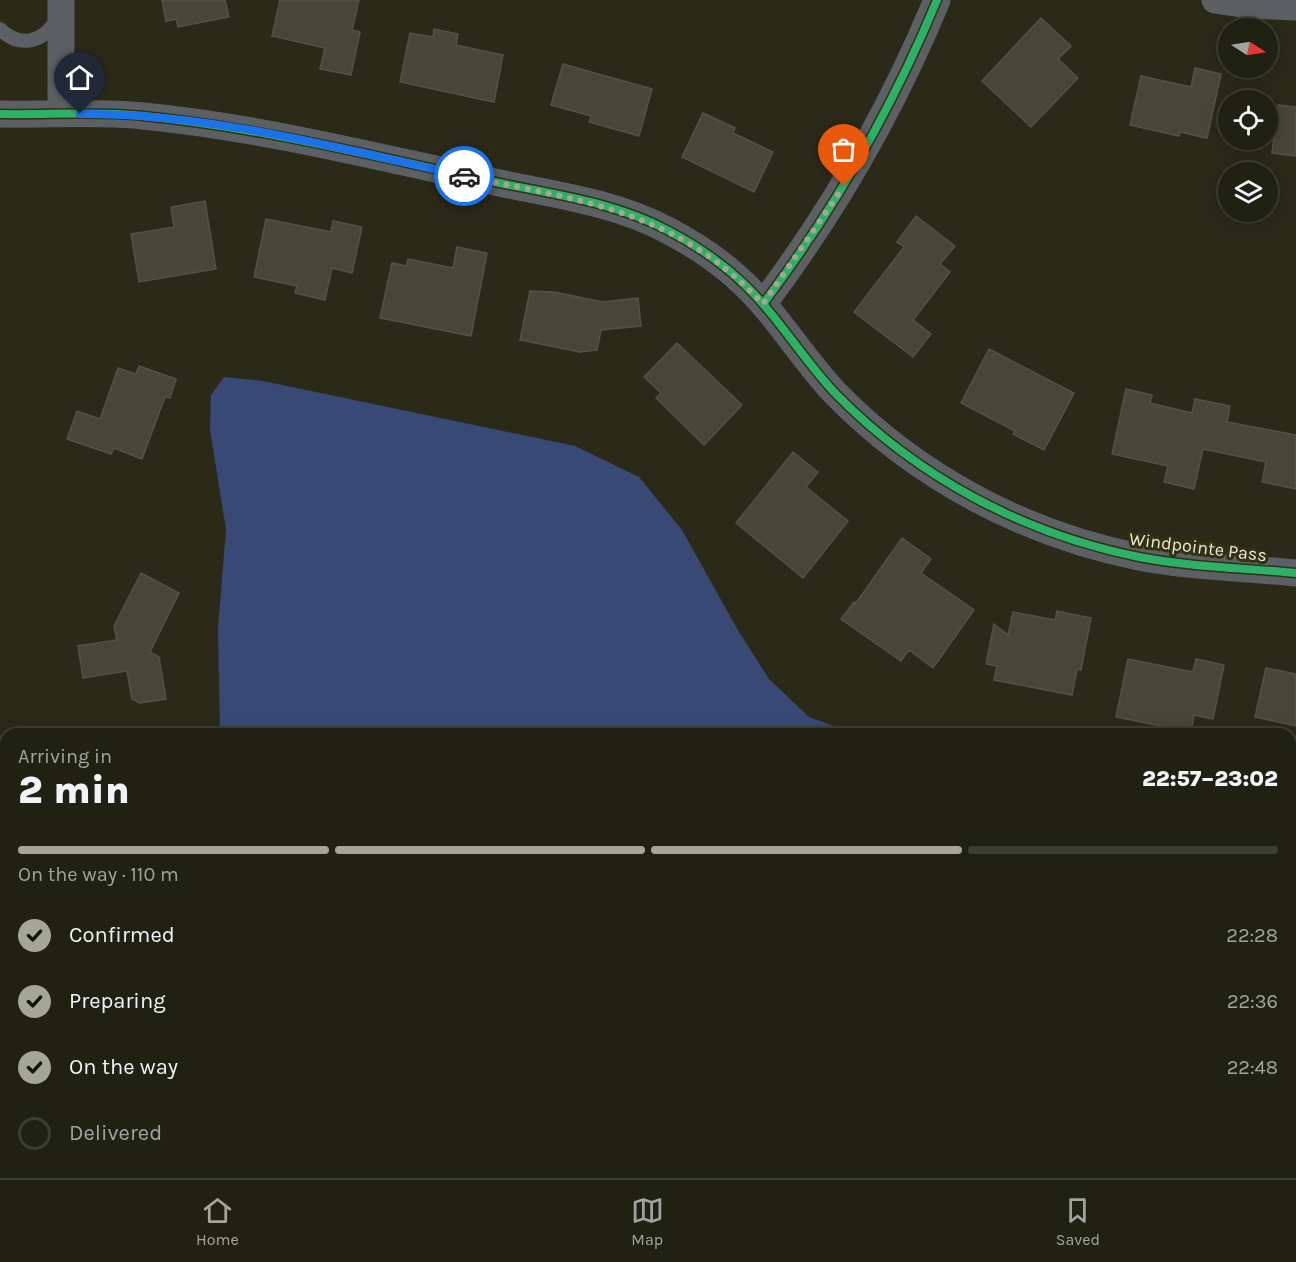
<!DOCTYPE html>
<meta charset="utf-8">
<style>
:root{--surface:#202013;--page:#28281c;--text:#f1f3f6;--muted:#a2a3a0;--line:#3d3e33;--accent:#a6a694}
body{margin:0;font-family:Karla,sans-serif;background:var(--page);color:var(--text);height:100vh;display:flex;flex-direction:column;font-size:22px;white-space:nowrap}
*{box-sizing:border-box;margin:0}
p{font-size:20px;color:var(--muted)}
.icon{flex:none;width:33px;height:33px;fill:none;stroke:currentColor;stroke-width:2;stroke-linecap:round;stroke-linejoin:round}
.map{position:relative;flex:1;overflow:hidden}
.side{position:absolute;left:0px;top:728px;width:1296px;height:452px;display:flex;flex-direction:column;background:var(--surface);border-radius:18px 18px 0 0;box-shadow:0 3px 15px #0003,0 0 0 2px var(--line)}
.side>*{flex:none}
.needle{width:39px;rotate:102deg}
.fabs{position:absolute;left:1218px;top:18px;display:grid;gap:12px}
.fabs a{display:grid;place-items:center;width:60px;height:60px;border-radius:50%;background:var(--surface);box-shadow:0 3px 15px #0003,0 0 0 2px var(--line);font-size:30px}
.pin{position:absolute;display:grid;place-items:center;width:51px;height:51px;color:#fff;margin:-62px -26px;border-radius:50% 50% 50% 0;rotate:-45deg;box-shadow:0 0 6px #0007}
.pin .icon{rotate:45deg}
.courier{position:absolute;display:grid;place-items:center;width:60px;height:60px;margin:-30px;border:4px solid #1a73e8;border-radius:50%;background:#fff;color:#222;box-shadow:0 2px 8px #0007}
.head em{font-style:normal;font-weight:800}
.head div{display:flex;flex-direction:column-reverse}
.head{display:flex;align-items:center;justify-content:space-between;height:102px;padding:0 18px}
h1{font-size:39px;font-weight:800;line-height:45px}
.bar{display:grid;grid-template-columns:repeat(4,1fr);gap:9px 6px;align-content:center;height:72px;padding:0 18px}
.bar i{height:8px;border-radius:4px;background:var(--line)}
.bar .selected{background:var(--accent)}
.bar p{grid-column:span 4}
ol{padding:0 18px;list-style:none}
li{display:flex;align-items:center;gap:18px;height:66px}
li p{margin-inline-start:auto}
li .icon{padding:6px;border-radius:50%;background:var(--accent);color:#111;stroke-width:4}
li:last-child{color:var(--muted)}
li i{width:33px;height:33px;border:3px solid var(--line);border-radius:50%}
.dock{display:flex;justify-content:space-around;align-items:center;height:84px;border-top:2px solid var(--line);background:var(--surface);font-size:16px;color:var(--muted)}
.dock a{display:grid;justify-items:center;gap:3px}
.dock .selected{color:var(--accent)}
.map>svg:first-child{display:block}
</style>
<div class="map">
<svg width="1296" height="1178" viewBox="0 0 1296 1178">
<rect width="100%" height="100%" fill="#2b2a19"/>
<path fill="#394976" d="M 224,377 L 263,381 L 575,446 L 639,477 L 682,530 L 739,632 L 769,679 L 809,717 L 853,733 L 220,733 L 218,629 L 226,529 L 210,430 L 211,395 Z
M 1290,829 L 1296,830 L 1296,1171 L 1290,1170 Z
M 246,1173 L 385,1173 L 384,1178 L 246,1178 Z"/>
<path fill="#474637" stroke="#535244" stroke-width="1.5" d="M 162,0 L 225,0 L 229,17 L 178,27 L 176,19 L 166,21 Z
M 280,0 L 359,0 L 352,30 L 360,32 L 351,75 L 320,69 L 325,48 L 272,36 Z
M 1041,18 L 1071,46 L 1058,59 L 1078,78 L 1031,127 L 982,81 Z
M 434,29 L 458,34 L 456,45 L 503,55 L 494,102 L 400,82 L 410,33 L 433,37 Z
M 563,64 L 652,89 L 639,136 L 589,122 L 591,116 L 551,105 Z
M 1195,68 L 1221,74 L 1207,138 L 1180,132 L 1179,136 L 1130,125 L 1141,76 L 1191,87 Z
M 1278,105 L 1296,107 L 1296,156 L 1272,153 Z
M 703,113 L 735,128 L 733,133 L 773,152 L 754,192 L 682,157 Z
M 205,201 L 216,269 L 139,282 L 131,234 L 174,227 L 171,207 Z
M 916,216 L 955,246 L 940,264 L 950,272 L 913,320 L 931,334 L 913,357 L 854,312 L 904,247 L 897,242 Z
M 266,219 L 331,232 L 333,221 L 362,227 L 352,273 L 332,268 L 325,300 L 295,293 L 297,286 L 254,277 Z
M 457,247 L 487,253 L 471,336 L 380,318 L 392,263 L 407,266 L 408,259 L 453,268 Z
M 530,291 L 554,292 L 603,302 L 638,298 L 641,326 L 601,330 L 597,350 L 580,352 L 520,340 Z
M 677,343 L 742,405 L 704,445 L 656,398 L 661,393 L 644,377 Z
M 989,349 L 1074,393 L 1044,450 L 1013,434 L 1015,431 L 961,403 Z
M 139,366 L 176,379 L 170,398 L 165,397 L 142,459 L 114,448 L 111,454 L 67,439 L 77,411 L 100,419 L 118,368 L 136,374 Z
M 1126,389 L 1152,395 L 1150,403 L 1192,413 L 1195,399 L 1230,406 L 1227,422 L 1296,435 L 1296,489 L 1262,482 L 1266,462 L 1203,449 L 1194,489 L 1164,482 L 1168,466 L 1112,454 Z
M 793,452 L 818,472 L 806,487 L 848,521 L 803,578 L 736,523 Z
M 902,538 L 931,559 L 921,573 L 974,610 L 933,668 L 909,650 L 901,661 L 841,619 L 854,602 L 856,603 Z
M 141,573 L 179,593 L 150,652 L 159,657 L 166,699 L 140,703 L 132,699 L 127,671 L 83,678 L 78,646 L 117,640 L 114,626 Z
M 1057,611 L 1091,618 L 1081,670 L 1077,669 L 1072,695 L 994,680 L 997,666 L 986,664 L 994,624 L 1008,635 L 1013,612 L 1055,620 Z
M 1128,659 L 1193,672 L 1196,659 L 1224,665 L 1213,719 L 1194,715 L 1191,732 L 1116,717 Z
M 1266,668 L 1296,674 L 1296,726 L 1255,717 Z"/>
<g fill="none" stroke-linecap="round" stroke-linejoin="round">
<path stroke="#5c5f63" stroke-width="14" d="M 0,29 C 20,49 44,42 57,19
M 484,1173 L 485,1178"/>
<path stroke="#5c5f63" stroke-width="27" d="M 1215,0 L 1248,5 L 1296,7
M 0,114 C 48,115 96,111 143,116 C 257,127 369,155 481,179 C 542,193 611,200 667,230 C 694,244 721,262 743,283 C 778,316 802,358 835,393 C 917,477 1024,534 1139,557 C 1191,567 1244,568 1296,573
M 61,114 L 61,0
M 763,304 C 834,210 892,109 937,0"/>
<g stroke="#333111" stroke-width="11">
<path id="cycleway" d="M 0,114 C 48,115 96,111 143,116 C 257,127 369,155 481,179 C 542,193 611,200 667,230 C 694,244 721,262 743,283 C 778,316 802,358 835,393 C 917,477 1024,534 1139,557 C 1191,567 1244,568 1296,573
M 763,304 C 834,210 892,109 937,0"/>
</g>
<use href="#cycleway" stroke="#2db169" stroke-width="8"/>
</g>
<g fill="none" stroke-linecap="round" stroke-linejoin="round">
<path stroke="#a6a694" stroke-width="6" stroke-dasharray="0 10.8" d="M 464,176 C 582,201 676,210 763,304 L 844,186"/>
<path stroke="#1a73e8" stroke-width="8" d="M 80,114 C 210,113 338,148 464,176"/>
</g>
<g text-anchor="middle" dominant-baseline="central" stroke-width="6" stroke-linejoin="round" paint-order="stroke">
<g font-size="18" fill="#e9e8d6" stroke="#333111">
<text transform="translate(1198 547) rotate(7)">Windpointe Pass</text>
</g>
</g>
</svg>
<div class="fabs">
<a><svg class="needle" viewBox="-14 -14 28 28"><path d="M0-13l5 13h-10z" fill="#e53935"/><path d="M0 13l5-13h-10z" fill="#a2a3a0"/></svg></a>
<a><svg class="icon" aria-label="locate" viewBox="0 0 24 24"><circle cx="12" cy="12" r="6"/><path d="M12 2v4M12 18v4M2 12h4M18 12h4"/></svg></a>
<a><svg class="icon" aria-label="layers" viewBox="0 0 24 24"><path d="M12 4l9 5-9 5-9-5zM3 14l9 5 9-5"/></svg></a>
</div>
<div class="pin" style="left:844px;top:186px;background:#ea580c"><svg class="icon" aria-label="bag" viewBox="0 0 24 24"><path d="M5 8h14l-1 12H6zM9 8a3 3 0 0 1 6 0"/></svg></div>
<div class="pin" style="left:80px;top:114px;background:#1f2937"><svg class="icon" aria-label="home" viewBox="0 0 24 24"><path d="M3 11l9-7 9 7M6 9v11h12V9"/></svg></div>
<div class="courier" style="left:464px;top:176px"><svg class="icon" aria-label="car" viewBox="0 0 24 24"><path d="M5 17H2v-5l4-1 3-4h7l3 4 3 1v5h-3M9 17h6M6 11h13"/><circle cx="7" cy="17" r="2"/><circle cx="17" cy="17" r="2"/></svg></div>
<section class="side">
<div class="head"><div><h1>2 min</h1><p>Arriving in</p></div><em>22:57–23:02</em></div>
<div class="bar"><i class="selected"></i><i class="selected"></i><i class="selected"></i><i></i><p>On the way · 110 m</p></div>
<ol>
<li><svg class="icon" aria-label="check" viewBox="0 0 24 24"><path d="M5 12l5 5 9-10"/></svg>Confirmed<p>22:28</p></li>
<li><svg class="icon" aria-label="check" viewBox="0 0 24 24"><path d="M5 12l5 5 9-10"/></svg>Preparing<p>22:36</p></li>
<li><svg class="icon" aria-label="check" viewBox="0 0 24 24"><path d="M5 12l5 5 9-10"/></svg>On the way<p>22:48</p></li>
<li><i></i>Delivered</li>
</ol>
</section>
</div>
<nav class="dock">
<a class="selected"><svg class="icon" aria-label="home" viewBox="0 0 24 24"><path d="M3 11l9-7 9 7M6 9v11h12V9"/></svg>Home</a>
<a><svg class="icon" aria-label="map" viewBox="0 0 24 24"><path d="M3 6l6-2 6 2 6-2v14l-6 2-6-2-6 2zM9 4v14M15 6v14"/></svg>Map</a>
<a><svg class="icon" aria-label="saved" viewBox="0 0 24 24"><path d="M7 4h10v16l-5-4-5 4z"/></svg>Saved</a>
</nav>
